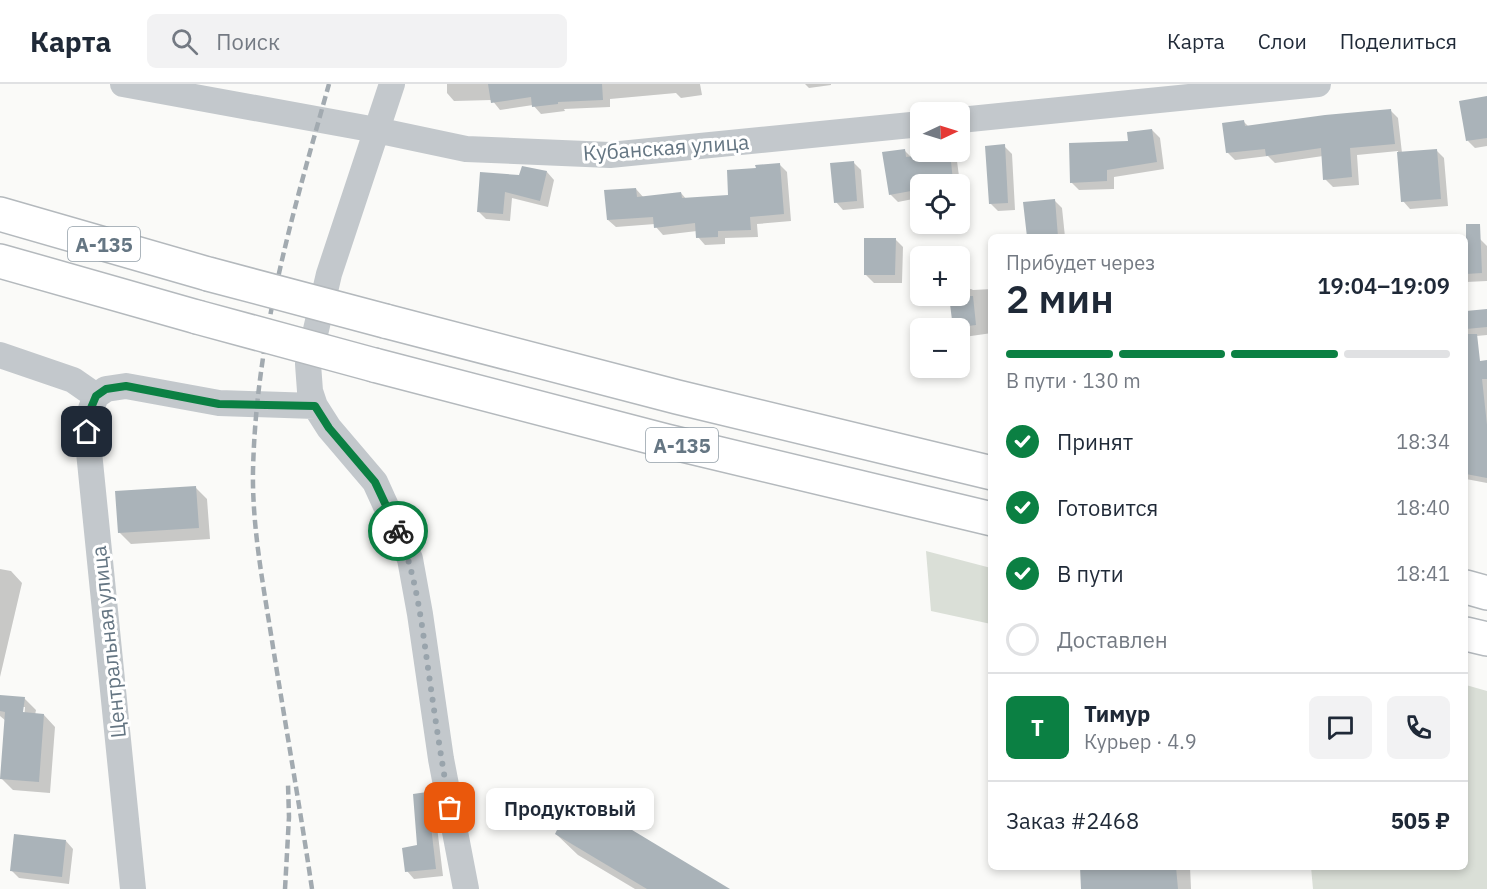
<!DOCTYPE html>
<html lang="ru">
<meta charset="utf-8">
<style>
:root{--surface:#fff;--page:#f2f2f3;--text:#1f2937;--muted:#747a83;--line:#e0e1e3;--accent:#0b8043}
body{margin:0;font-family:"IBM Plex Sans",sans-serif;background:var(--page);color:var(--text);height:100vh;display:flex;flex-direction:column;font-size:22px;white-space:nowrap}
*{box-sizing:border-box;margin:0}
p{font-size:20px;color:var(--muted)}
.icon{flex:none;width:33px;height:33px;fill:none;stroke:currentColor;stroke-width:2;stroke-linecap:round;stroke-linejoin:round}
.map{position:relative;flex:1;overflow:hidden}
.panel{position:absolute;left:988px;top:150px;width:480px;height:636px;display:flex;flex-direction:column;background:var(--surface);border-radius:9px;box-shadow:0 3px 9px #0003}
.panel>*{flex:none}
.needle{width:39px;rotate:86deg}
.fabs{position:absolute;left:910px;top:18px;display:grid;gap:12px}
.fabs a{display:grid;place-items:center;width:60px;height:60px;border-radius:9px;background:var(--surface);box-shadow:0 3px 9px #0003;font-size:30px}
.pin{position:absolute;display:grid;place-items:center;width:51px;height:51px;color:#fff;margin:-26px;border-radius:12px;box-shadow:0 3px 9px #0006}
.courier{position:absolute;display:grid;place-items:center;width:60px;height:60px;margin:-30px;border:4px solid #0b8043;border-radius:50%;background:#fff;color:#222;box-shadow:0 2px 8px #0007}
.bubble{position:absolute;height:42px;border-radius:9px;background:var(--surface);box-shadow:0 3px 9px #0003;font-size:20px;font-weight:600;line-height:42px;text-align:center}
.overview em{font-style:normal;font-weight:600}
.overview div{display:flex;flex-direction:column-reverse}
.overview{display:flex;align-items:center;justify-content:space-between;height:102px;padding:0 18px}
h1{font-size:39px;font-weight:600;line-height:45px}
.bar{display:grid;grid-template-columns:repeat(4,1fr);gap:9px 6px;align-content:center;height:72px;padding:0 18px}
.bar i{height:8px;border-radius:4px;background:var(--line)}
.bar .on{background:var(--accent)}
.bar p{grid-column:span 4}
.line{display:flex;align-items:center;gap:15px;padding:0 18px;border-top:2px solid var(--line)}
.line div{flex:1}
.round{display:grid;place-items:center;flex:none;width:63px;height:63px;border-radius:9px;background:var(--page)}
ol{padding:0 18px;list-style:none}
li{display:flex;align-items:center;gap:18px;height:66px}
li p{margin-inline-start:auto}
li .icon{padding:6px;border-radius:50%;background:var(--accent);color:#fff;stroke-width:4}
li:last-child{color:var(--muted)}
li i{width:33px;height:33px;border:3px solid var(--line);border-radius:50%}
header{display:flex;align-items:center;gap:36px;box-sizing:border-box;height:84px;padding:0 30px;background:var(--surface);border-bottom:2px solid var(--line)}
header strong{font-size:28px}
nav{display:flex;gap:33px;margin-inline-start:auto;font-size:21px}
.search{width:420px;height:54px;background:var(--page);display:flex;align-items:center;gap:15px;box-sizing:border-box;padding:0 21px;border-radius:9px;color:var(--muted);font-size:22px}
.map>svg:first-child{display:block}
</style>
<header>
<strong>Карта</strong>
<div class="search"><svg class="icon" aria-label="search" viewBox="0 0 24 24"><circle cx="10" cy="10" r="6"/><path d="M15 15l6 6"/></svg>Поиск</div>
<nav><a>Карта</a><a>Слои</a><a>Поделиться</a></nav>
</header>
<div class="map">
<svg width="1487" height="805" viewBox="0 0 1487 805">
<rect width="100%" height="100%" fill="#fafaf8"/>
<path fill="#dadfd7" d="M 926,467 L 991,484 L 991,540 L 931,527 Z
M 1466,601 L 1487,607 L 1487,805 L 1313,805 L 1311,783 L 1466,783 Z"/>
<path fill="#0003" fill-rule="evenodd" d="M 447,0 L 700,0 L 702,11 L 681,14 L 676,9 L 610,15 L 610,23 L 564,25 L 565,27 L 541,30 L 533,21 L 500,26 L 492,16 L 454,17 L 447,9 Z
M 805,0 L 831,0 L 831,1 L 809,4 Z
M 1487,13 L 1487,62 L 1475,64 L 1468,57 Z
M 1390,26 L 1398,34 L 1402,69 L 1436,66 L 1444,74 L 1448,122 L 1410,125 L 1403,117 L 1398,67 L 1357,71 L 1359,101 L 1333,103 L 1325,95 L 1323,72 L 1275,79 L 1268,72 L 1235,76 L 1227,68 L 1244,38 L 1249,43 Z
M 1152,46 L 1160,54 L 1164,85 L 1114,93 L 1114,105 L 1079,106 L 1071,98 L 1130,58 Z
M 1004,62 L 1012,70 L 1015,126 L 998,127 L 990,119 Z
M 904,66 L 912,74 L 950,70 L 957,77 L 960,100 L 921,100 L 921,108 L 917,108 L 918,114 L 898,118 L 890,110 Z
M 853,78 L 861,86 L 864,124 L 843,126 L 836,118 Z
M 779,80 L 787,88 L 791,137 L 757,140 L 758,153 L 725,154 L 725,160 L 705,161 L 698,153 L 697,147 L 663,151 L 656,143 L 655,140 L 616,143 L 608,136 L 636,105 L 644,114 L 681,109 L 687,116 L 729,113 L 757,86 Z
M 547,88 L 554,96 L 548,123 L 512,114 L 510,137 L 486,135 L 478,127 L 521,93 Z
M 1054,116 L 1062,124 L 1065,153 L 1028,153 Z
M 895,155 L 903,163 L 902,199 L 874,199 L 866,191 Z
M 1480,155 L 1487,162 L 1487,197 L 1466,198 L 1466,156 Z
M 971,205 L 973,206 L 992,205 L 992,249 L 964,253 L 960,249 L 960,244 L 955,243 L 951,212 L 960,212 L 960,206 Z
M 1487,227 L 1487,251 L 1466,253 L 1466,229 Z
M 1487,278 L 1487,399 L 1466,395 L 1466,279 Z
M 196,404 L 207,415 L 210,455 L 131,460 L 119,448 Z
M 0,485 L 11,487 L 22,499 L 0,593 Z
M 0,612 L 24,614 L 36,626 L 35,631 L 44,631 L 55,643 L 50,709 L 13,706 L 1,694 L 6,637 L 0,632 ZM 22,623 L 25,623 L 24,636 L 21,636 Z
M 427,710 L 434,718 L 443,792 L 414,795 L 407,787 L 418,762 Z
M 556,750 L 727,805 L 635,805 L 578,771 Z
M 66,757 L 73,765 L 69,800 L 19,794 L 11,786 Z
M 1082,783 L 1190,783 L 1191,805 L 1083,805 Z"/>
<path fill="#aab3b9" d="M 488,0 L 602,0 L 603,16 L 558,18 L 558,20 L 532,23 L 531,13 L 491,19 Z
M 1487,12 L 1487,54 L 1466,57 L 1459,17 Z
M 1391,25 L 1395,60 L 1350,64 L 1352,93 L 1323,96 L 1321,64 L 1266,72 L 1265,65 L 1226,69 L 1222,39 L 1244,36 L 1245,42 L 1325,31 Z
M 1152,45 L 1157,78 L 1107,86 L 1107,97 L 1070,99 L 1069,59 L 1128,57 L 1127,48 Z
M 1005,60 L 1008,119 L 989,120 L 985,62 Z
M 905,65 L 906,73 L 950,68 L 953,97 L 910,101 L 911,107 L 889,111 L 882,68 Z
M 1437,65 L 1441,115 L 1401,118 L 1397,68 Z
M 854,77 L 857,117 L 834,119 L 830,79 Z
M 780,79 L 784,130 L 750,133 L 751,146 L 718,147 L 718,153 L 696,154 L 695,139 L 654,144 L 653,133 L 607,136 L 604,106 L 636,104 L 637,113 L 681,108 L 682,114 L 728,111 L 727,86 L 756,84 L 755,81 Z
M 522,82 L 547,87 L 540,117 L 505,108 L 503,130 L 477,128 L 480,88 L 519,91 Z
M 1055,115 L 1058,153 L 1027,153 L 1023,118 Z
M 1466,140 L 1480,140 L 1482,189 L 1466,190 Z
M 864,154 L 896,154 L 895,191 L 864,191 Z
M 949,212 L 973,212 L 976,241 L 953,244 Z
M 1487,225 L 1487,243 L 1466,245 L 1466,227 Z
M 1466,250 L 1477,250 L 1480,277 L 1487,276 L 1487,295 L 1482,295 L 1487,341 L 1487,394 L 1466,390 Z
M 196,402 L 199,444 L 118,449 L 115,407 Z
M 0,611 L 25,613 L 23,628 L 44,630 L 39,698 L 0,695 L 5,628 L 0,627 Z
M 427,708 L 436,785 L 405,788 L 402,764 L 417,761 L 413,710 Z
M 574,711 L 730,805 L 647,805 L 555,750 Z
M 14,750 L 66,756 L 62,793 L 10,787 Z
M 1080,783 L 1176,783 L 1178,805 L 1081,805 Z"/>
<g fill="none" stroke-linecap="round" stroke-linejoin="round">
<g stroke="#b4b9bd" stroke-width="36">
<path id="highway" d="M 0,130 L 208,190
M 0,177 L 197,233
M 385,237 L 677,313 L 992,389
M 374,281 L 666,357 L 992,435
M 1466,503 L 1487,509
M 1466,550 L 1487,555"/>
</g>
<path stroke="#c3c8cc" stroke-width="26" d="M 123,0 L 376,46 L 466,65 L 610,71 L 921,40
M 392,0 L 329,190 L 308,280 L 310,307 L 315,322 L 329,344 L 375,398 L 410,475 L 420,530 L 441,675 L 466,805
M 960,36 L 1318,0
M 0,271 L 73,296 L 96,312 L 106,305 L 126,302 L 219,319 L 315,322
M 96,312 L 91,325 L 87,348 L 133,805"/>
<use href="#highway" stroke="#fff" stroke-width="33"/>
<path stroke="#a2aab0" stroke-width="4.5" stroke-dasharray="9 4.5" stroke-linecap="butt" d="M 285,805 L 289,733 L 288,700
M 312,805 C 300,724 286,644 273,563 C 264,505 252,445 253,387 C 256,251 293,129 329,0"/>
<g stroke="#b4b9bd" stroke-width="36" stroke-linecap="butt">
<path id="highway-bridge" d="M 208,190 L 385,237
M 197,233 L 374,281"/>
</g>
<use href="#highway-bridge" stroke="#fff" stroke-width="33"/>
</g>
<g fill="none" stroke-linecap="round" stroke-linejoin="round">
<path stroke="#99a4ac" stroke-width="6" stroke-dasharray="0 10.8" d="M 398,447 C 415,488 421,533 427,577 C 434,626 441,675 450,724"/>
<path stroke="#0b8043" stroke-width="8" d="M 87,348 L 91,324 L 96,312 L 106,305 L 126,302 L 219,320 L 315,322 L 329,344 L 375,398 L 398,447"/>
</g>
<g text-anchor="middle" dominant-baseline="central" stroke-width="6" stroke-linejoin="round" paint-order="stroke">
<g fill="#fff" stroke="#939fa8" stroke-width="1.5">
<rect x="68" y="143" width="72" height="34" rx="4.5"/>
<rect x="646" y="344" width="72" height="34" rx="4.5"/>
</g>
<g font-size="20" font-weight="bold" fill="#657683">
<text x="104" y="160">А-135</text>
<text x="682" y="361">А-135</text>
</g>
<g font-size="21" fill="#657683" stroke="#fff">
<text transform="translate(666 63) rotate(-4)">Кубанская улица</text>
<text transform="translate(108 558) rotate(-96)">Центральная улица</text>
</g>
</g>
</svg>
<div class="fabs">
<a><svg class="needle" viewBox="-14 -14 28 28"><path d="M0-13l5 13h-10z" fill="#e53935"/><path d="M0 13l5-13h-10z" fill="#747a83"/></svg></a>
<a><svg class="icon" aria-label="locate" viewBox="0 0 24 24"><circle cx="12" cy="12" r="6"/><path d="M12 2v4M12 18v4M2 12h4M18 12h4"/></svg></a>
<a>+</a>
<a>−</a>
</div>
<div class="pin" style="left:450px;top:724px;background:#ea580c"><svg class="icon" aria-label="bag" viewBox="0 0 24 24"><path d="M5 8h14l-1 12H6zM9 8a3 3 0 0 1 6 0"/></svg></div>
<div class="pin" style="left:87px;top:348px;background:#1f2937"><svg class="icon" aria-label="home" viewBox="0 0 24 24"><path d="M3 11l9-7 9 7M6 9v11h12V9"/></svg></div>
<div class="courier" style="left:398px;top:447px"><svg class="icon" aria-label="bike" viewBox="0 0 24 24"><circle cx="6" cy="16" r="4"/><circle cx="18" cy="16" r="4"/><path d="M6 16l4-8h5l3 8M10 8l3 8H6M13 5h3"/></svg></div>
<div class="bubble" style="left:486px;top:704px;width:168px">Продуктовый</div>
<section class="panel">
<div class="overview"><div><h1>2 мин</h1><p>Прибудет через</p></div><em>19:04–19:09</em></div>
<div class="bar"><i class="on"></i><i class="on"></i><i class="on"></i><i></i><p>В пути · 130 m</p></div>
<ol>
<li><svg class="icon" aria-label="check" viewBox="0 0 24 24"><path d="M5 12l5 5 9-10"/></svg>Принят<p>18:34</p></li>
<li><svg class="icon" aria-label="check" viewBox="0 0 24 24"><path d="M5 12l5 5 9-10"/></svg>Готовится<p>18:40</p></li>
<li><svg class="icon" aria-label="check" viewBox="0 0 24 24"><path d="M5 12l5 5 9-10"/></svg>В пути<p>18:41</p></li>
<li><i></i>Доставлен</li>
</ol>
<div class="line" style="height:108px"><b class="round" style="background:var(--accent);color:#fff">Т</b><div><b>Тимур</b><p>Курьер · 4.9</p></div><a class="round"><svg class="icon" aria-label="chat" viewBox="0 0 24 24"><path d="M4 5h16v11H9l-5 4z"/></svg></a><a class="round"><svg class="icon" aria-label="phone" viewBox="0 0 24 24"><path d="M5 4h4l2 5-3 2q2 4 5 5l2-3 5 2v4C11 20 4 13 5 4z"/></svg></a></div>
<div class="line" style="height:78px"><div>Заказ #2468</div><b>505 ₽</b></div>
</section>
</div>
